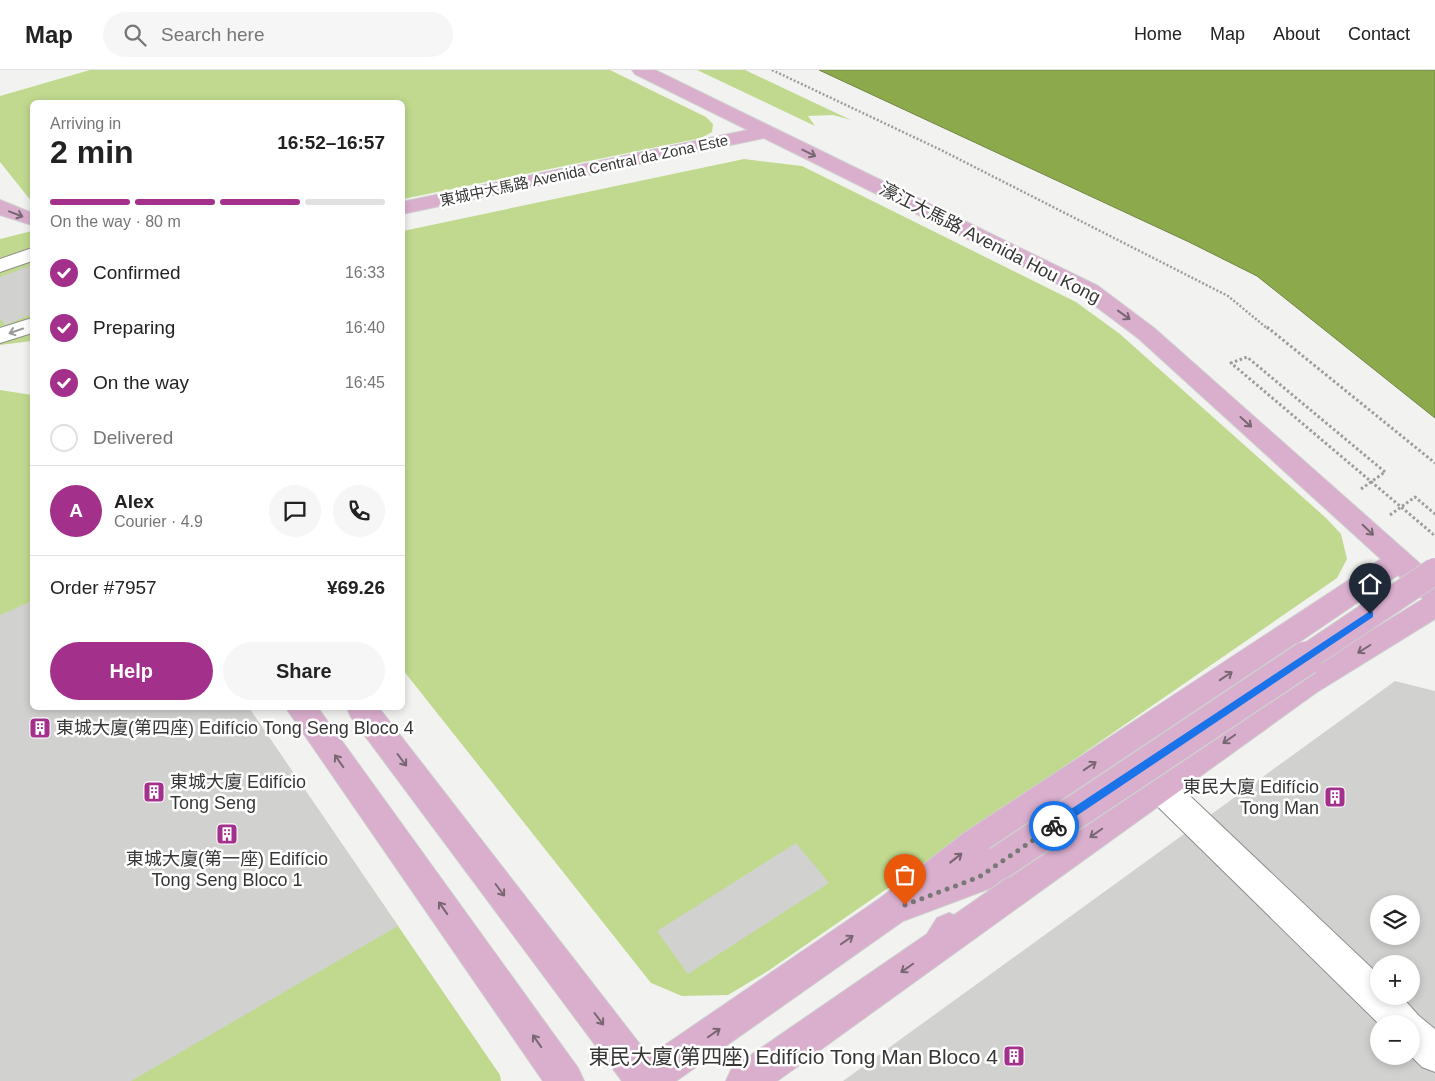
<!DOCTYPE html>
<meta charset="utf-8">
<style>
:root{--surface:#fff;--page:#f6f6f6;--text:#222;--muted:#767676;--line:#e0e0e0;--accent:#a3308b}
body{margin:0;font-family:Arial,"Noto Sans SC",sans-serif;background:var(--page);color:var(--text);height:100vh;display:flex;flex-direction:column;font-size:19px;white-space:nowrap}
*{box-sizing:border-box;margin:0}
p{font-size:16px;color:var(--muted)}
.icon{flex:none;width:28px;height:28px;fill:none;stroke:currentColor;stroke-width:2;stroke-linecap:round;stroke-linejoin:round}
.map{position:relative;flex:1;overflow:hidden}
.panel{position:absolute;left:30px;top:30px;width:375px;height:610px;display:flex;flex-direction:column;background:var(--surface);border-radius:8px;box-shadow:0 2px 8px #0003}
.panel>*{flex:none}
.tools{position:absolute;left:1370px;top:825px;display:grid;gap:10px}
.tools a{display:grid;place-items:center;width:50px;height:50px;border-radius:50%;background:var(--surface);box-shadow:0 2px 8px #0003;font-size:25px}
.pin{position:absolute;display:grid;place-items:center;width:42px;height:42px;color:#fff;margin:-51px -21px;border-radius:50% 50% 50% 0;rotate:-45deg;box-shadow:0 0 5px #0007}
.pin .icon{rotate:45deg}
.courier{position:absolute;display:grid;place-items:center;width:50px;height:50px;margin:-25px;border:4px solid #1a73e8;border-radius:50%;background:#fff;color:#222;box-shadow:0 1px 6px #0007}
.summary em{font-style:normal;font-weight:700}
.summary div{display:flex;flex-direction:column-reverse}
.summary{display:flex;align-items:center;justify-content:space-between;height:85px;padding:0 20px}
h1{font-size:32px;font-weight:700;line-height:38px}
.bar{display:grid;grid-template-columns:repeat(4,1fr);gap:8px 5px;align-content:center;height:60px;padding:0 20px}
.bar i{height:6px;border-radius:4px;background:var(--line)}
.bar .on{background:var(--accent)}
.bar p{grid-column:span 4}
.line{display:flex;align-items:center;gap:12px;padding:0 20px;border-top:1px solid var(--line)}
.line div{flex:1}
.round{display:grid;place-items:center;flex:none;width:52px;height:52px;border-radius:26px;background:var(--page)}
ol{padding:0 20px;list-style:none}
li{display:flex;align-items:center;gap:15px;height:55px}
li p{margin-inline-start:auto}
li .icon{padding:5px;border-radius:50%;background:var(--accent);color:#fff;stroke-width:4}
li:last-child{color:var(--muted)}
li i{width:28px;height:28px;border:2px solid var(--line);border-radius:50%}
.button{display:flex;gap:10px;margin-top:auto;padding:10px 20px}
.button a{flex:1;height:58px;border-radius:30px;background:var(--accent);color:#fff;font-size:20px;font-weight:700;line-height:58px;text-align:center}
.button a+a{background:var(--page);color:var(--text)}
header{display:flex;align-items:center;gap:30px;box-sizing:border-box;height:70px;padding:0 25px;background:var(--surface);border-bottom:1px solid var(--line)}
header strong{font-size:24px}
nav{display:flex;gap:28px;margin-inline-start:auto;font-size:18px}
.search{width:350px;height:45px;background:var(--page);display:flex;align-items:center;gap:12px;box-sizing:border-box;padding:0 18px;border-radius:28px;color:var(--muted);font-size:19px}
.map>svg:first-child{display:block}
</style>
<header>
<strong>Map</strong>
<div class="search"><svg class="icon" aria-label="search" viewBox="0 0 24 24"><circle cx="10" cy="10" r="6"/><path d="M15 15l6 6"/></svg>Search here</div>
<nav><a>Home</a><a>Map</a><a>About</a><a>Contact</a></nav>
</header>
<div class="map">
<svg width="1435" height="1011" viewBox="0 0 1435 1011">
<rect width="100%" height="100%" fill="#f2f3f0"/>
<path fill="#c0d98e" d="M 90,0 L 610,0 L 706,47 L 713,54 L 712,62 L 701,68 L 403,129 L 402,32 L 32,32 L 32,132 L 0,92 L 0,26 Z
M 697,0 L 745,0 L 851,50 L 833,45 L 808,46 L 815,56 Z
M 744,89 L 802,96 L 1076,232 L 1120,264 L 1326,448 L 1341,464 L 1347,489 L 1337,508 L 768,901 L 728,925 L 682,926 L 651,913 L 403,600 L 403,161 Z
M 32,161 L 32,271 L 0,275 L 0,169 Z
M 0,320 L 32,325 L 32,638 L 249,638 L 500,1005 L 501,1011 L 0,1011 Z"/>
<path fill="#8ca94c" stroke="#728645" d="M 819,0 L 1435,0 L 1435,348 L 1257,206 L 1189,172 Z"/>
<path fill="#d1d2cf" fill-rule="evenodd" d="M 32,195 L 32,244 L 5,255 L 0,248 L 0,207 Z
M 32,531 L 32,638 L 249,638 L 398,856 L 131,1011 L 0,1011 L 0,545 Z
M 1395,611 L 1435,621 L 1435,1011 L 843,1011 ZM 1379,834 L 1411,834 L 1411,866 L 1379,866 ZM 1379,894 L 1411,894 L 1411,926 L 1379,926 ZM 1379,954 L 1411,954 L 1411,986 L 1379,986 Z
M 796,773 L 829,813 L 688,904 L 657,861 Z"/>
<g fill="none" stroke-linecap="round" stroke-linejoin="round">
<g stroke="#8e908d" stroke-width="2">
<path id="minor" d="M 32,178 L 32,191 L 0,202 L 0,189 Z
M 32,248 L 32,263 L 0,273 L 0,258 Z
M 1160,705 L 1171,708 L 1379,905 L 1379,926 L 1401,926 L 1419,946 L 1435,959 L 1435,1002 L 1422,997 L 1411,986 L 1411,954 L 1379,954 L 1149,728 L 1144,718 L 1149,708 Z"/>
</g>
<g stroke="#cfcfcf" stroke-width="2">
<path id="major" d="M 632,0 L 655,0 L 1098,216 L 1154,258 L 1435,507 L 1435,549 L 1317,622 L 777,1011 L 726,1011 L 732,998 L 927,864 L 937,848 L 949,843 L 954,845 L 1297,606 L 1423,529 L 1398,505 L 990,782 L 999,778 L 1011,783 L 1016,793 L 1011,803 L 991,818 L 903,851 L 676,1011 L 622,1011 L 351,647 L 347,638 L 379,638 L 649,986 L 879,829 L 964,763 L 1381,489 L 1138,268 L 1082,226 L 764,68 L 402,144 L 402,132 L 748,60 L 635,4 Z
M 0,130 L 32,143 L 32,155 L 0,145 Z
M 286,638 L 318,638 L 578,998 L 584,1011 L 543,1011 Z"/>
</g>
<path stroke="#9d9d9b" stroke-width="2.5" stroke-dasharray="2 2" stroke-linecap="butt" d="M 772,0 L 941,80 L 1228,226 L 1268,259"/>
<path stroke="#9d9d9b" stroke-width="3" stroke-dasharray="2.5 2.5" stroke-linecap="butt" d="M 1267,257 L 1435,393
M 1361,419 L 1385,402
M 1390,445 L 1415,427 L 1435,444"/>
<use href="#minor" fill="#fff" fill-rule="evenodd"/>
<use href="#major" fill="#daafce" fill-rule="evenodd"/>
<g stroke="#cfcfcf" stroke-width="28" stroke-linecap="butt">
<path id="major-bridge-far1" d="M 1304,589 L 1435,501"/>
</g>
<g stroke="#cfcfcf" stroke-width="36" stroke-linecap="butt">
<path id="major-bridge" d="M 999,793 L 1306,588"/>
</g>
<path stroke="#9d9d9b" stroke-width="3" stroke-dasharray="2.5 2.5" stroke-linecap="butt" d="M 1385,402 L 1247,287 L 1231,293 L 1433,464 L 1435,463"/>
<use href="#major-bridge-far1" stroke="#daafce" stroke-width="26"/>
<use href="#major-bridge" stroke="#daafce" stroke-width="33"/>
</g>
<defs><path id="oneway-shaft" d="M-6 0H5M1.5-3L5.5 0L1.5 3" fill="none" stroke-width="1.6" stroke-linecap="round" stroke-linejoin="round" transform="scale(1.25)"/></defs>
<g stroke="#786672">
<use href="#oneway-shaft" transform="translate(809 83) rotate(26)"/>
<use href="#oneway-shaft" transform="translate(16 144) rotate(21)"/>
<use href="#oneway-shaft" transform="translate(1124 245) rotate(36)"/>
<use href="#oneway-shaft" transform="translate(1246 352) rotate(42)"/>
<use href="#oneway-shaft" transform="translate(1368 460) rotate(44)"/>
<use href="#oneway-shaft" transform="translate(1364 579) rotate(148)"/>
<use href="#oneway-shaft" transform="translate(1226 606) rotate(-34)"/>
<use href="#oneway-shaft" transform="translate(1229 669) rotate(145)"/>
<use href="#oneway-shaft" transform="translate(402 690) rotate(53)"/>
<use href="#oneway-shaft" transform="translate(339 691) rotate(-125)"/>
<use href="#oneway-shaft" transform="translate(1090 696) rotate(-34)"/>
<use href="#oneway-shaft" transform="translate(1096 763) rotate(145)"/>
<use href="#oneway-shaft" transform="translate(956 788) rotate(-38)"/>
<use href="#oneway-shaft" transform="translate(500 820) rotate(53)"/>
<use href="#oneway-shaft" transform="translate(443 838) rotate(-125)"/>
<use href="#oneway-shaft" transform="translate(847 870) rotate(-35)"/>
<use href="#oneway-shaft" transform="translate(907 898) rotate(145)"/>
<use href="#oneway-shaft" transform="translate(599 949) rotate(53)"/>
<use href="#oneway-shaft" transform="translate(714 963) rotate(-35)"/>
<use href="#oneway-shaft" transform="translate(537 971) rotate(-125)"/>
</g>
<use stroke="#9a9a9a" href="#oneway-shaft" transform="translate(16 261) rotate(161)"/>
<path fill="#1a73e8" d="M 1370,541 L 1373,542 L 1373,547 L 1057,759 L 1050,759 L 1050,753 Z"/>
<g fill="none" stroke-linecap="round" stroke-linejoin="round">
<path stroke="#787876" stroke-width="5" stroke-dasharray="0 9" d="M 905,835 L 979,807 L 1054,756"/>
</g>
<defs>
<g id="building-square" transform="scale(1.125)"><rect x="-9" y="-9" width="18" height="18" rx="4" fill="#a3308b" stroke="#fff"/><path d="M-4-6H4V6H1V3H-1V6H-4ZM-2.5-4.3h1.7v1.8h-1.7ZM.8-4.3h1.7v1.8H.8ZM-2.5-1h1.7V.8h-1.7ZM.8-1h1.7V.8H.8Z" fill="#fff"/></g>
</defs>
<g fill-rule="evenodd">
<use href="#building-square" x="40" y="658"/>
<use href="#building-square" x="154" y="722"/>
<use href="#building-square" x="1335" y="727"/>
<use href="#building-square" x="227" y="764"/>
<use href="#building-square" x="1014" y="986"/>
</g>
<g text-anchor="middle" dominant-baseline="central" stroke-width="5" stroke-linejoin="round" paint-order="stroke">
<g font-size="15" fill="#363635" stroke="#fff">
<text transform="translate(584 100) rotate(-12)">東城中大馬路 Avenida Central da Zona Este</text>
</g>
<g font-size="18" fill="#363635" stroke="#fff">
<text transform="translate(990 173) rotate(27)">濠江大馬路 Avenida Hou Kong</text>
</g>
<g font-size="18" fill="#363635" stroke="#fff" text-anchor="start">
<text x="56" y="658">東城大廈(第四座) Edifício Tong Seng Bloco 4</text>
<text x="170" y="712">東城大廈 Edifício<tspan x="170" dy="21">Tong Seng</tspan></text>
<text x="1319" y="717" text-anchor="end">東民大廈 Edifício<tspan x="1319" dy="21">Tong Man</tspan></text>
<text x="227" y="789" text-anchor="middle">東城大廈(第一座) Edifício<tspan x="227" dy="21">Tong Seng Bloco 1</tspan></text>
</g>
<g font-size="21" fill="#363635" stroke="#fff" text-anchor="end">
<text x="998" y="986">東民大廈(第四座) Edifício Tong Man Bloco 4</text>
</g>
</g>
</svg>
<div class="tools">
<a><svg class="icon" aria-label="layers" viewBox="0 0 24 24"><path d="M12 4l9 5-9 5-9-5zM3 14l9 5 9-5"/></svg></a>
<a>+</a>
<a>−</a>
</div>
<div class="pin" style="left:905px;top:835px;background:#ea580c"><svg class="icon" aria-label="bag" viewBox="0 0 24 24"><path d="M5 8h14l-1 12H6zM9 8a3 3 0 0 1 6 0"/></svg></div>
<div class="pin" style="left:1370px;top:544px;background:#1f2937"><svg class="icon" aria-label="home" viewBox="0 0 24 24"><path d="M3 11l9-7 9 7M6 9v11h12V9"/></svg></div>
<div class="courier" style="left:1054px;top:756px"><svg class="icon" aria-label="bike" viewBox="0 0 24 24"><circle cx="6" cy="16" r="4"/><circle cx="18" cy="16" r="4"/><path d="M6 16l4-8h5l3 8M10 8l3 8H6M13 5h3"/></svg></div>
<section class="panel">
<div class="summary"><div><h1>2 min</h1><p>Arriving in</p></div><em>16:52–16:57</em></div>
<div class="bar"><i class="on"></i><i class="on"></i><i class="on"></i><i></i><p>On the way · 80 m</p></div>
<ol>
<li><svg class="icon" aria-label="check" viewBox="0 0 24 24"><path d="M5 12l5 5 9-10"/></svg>Confirmed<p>16:33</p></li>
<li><svg class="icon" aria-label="check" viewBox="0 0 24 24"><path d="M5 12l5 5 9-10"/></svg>Preparing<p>16:40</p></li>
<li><svg class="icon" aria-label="check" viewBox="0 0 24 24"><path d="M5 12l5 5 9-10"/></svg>On the way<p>16:45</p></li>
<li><i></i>Delivered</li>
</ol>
<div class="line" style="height:90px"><b class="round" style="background:var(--accent);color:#fff">A</b><div><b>Alex</b><p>Courier · 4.9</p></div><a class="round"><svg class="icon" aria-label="chat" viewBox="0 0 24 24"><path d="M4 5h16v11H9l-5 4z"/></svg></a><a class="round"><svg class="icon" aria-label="phone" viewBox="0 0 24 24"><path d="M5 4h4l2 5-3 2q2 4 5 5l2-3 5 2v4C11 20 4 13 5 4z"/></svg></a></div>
<div class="line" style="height:65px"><div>Order #7957</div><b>¥69.26</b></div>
<div class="button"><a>Help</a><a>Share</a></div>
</section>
</div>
